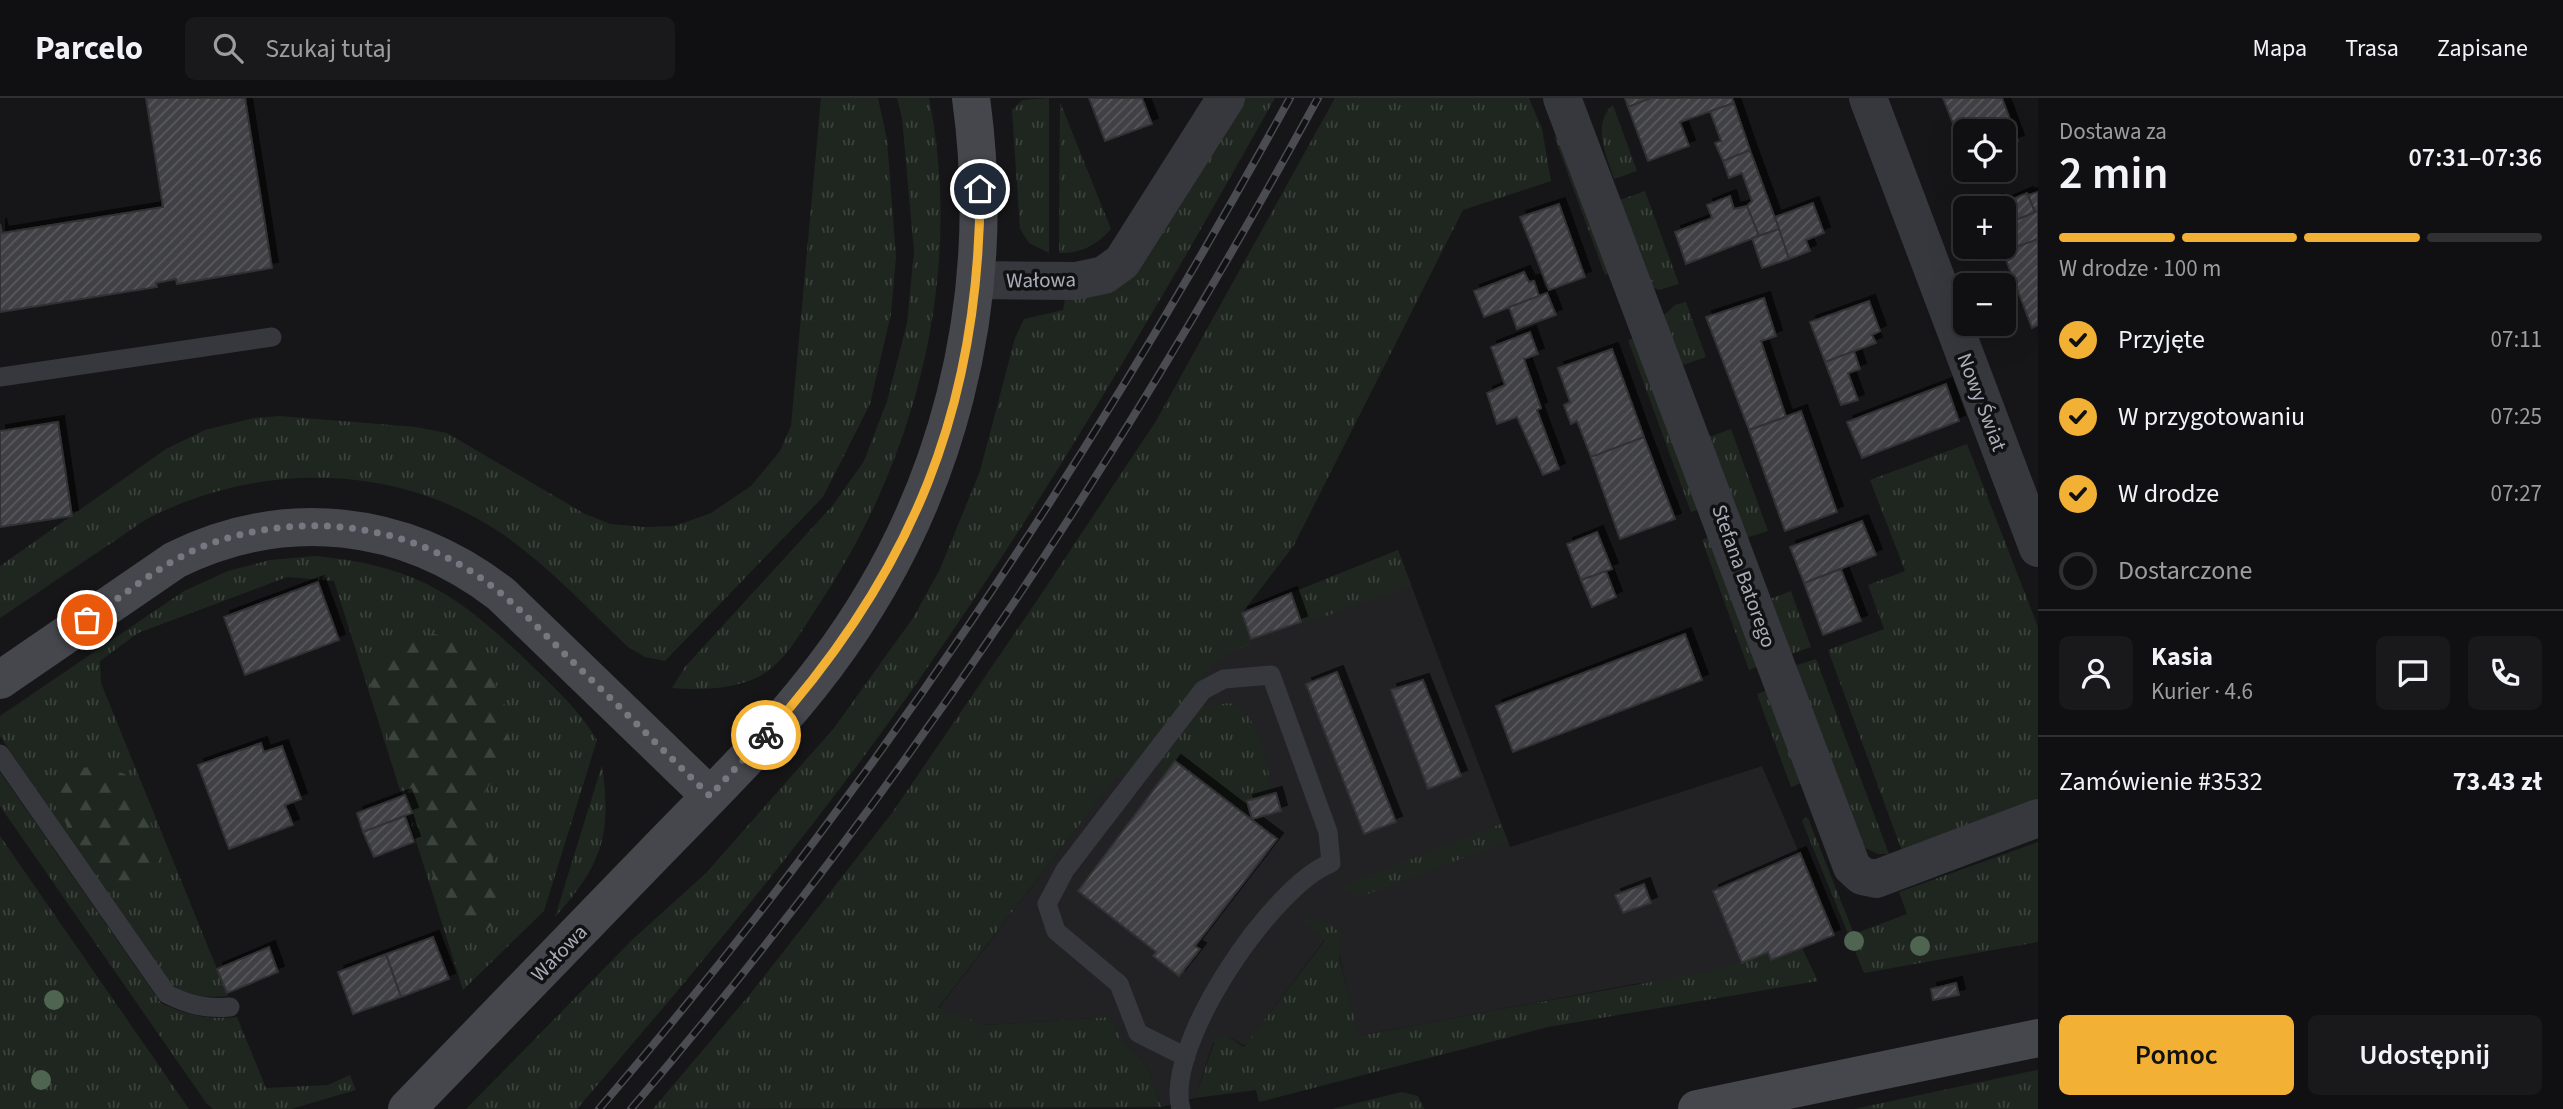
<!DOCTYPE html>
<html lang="pl">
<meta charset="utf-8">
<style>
:root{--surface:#101012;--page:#19191b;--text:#f1f3f6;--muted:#9c9d9f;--line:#303032;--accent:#f2b134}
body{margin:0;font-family:"Source Sans 3",sans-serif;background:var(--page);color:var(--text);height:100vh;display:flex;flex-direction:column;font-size:26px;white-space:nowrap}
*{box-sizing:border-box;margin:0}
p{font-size:23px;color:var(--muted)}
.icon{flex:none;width:38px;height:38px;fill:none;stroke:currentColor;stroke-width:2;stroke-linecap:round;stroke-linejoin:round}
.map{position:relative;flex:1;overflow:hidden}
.panel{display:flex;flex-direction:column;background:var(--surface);width:525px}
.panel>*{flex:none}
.controls{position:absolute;left:1953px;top:21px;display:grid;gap:14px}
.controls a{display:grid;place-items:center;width:63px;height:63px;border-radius:10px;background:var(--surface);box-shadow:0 7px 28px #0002,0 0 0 2px var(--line);font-size:35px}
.pin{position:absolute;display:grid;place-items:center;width:60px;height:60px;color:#fff;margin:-30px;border:4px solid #fff;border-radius:50%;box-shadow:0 2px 7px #0007}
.courier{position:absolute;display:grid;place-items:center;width:70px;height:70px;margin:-35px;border:5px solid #f2b134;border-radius:50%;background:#fff;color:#222;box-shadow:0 2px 9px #0007}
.summary em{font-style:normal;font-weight:600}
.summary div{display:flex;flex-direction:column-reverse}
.summary{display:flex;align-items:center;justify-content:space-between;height:119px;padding:0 21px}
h1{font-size:46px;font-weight:600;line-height:52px}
.bar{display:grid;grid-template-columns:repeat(4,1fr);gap:10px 7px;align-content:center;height:84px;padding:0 21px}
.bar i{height:9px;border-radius:5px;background:var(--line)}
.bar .on{background:var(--accent)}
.bar p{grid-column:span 4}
.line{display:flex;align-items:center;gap:18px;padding:0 21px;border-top:2px solid var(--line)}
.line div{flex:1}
.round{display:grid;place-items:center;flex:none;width:74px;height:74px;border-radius:10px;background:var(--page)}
ol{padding:0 21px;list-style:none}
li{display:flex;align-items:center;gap:21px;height:77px}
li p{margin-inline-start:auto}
li .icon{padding:7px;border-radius:50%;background:var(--accent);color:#111;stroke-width:4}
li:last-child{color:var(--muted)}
li i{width:38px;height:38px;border:4px solid var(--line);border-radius:50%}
.button{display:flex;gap:14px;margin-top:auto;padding:14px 21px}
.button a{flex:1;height:80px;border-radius:10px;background:var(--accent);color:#111;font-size:28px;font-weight:600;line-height:80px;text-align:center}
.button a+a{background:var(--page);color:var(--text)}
header{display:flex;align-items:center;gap:42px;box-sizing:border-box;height:98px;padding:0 35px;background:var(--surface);border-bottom:2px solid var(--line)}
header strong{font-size:33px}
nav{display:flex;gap:38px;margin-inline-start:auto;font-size:24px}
.search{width:490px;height:63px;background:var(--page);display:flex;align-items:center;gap:18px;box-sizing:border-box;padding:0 24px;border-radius:10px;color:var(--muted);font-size:26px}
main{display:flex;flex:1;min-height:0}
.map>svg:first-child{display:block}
</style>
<header>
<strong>Parcelo</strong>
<div class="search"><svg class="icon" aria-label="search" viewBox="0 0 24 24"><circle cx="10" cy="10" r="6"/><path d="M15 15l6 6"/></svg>Szukaj tutaj</div>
<nav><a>Mapa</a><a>Trasa</a><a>Zapisane</a></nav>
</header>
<main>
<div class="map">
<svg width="2038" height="1011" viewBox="0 0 2038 1011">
<defs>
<pattern id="grass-tufts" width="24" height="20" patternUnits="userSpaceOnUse" patternTransform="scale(1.75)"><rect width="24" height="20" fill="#1e261f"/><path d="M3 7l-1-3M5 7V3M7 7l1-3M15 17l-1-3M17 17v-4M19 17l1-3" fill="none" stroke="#3c433d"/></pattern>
<pattern id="forest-firs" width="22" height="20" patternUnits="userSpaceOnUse" patternTransform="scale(1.75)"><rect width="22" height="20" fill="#1e261f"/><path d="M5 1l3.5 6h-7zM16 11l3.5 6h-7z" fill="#3c433d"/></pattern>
<pattern id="building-hatch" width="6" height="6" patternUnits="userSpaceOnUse" patternTransform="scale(1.75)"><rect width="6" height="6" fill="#404145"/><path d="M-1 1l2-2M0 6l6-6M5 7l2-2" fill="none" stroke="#595a5e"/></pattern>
<filter id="shadow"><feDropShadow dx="6" dy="-6" stdDeviation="0" flood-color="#0009"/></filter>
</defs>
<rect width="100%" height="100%" fill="#161618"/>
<path fill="#222225" d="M 1398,452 L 1510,749 L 1762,668 L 1834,837 L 1771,862 L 1768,854 L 1742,865 L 1688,880 L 1634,886 L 1358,938 L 1339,856 L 1325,841 L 1245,948 L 1227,938 L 1213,945 L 1195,1000 L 1162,1009 L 1147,969 L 1120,938 L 1111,919 L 986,927 L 938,911 L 1242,515 Z"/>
<path fill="url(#grass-tufts)" d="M 821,0 L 878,0 L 887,41 L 896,159 L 891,216 L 870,306 L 823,399 L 665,563 L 645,559 L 628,549 C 586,509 546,465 498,433 C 395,365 258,364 149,420 C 133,429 117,442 101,452 C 67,475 34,497 0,520 L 0,468 L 166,351 L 205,332 L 254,320 L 279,318 L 416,329 L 447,335 L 585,416 L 611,426 L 644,429 L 675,428 L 711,415 L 751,388 L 780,353 L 791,328 Z
M 897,0 L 929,0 C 964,174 917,359 820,505 C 803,530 787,563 760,578 C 733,592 701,592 672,590 L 685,569 L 833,407 L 864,363 L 887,303 L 907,225 L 914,154 L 902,20 Z
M 1049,0 L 1049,155 L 1029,145 L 1020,131 L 1012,13 L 1022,2 Z
M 1242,0 L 1275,0 C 1163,200 1048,398 916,586 C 812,735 695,873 577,1011 L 466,1011 L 632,842 L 706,775 L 834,630 L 913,520 L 940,471 L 980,373 L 1015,240 L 1024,221 L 1063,212 L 1066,196 L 1095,190 Z
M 1335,0 L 1529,0 L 1542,31 L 1551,83 L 1463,112 L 1294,447 L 1242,515 L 1251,541 L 1249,547 L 1222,558 L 1213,566 L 1128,677 L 1121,673 L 938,910 L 986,927 L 1111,919 L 1120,938 L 1147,969 L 1162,1009 L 653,1011 L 751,895 L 892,715 L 1040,498 L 1156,323 Z
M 1060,4 L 1111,131 C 1097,147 1080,156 1059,155 Z
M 1613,7 L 1637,73 L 1614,81 C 1607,59 1591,26 1613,7 Z
M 1554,38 L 1560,41 L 1616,173 L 1605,177 Z
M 1645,93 L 1679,186 L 1659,192 L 1652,189 L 1620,102 Z
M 1686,204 L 1706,259 L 1680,268 L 1663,218 L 1675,207 Z
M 1639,238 L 1700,411 L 1691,414 L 1628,242 Z
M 1731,331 L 1768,433 L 1746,440 L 1709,339 Z
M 1967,346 L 2038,529 L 2038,701 L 1902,753 L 1828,552 L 1884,531 L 1868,487 L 1905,473 L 1870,382 Z
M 1711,438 L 1759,568 L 1749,572 L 1702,442 Z
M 1398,452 L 1411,487 L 1310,524 L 1301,524 L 1291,495 Z
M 316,458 C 417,468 459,497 530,566 C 555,590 579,612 597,642 L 544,813 L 463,892 L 334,483 L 287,479 L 138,535 L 100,563 L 101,585 L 228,898 C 199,901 176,895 157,874 L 0,638 L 0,618 L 184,493 L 228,473 L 270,462 Z
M 1791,493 L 1811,549 L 1788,557 L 1767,502 Z
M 1816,561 L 1889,756 L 1878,756 L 1863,749 L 1791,569 Z
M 1768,592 L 1801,685 L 1791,689 L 1757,596 Z
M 1230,605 C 1237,609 1243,612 1248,618 C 1260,634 1276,681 1266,698 L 1247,703 L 1252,721 L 1176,663 L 1163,679 L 1158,665 L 1200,609 Z
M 602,667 C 612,737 602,767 555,819 Z
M 0,674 L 161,905 C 187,917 208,922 237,919 L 266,990 L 328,987 L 350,977 L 356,992 L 291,1011 L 213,1011 L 207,1006 L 0,708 Z
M 1805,719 L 1808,720 L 1854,836 L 1907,816 L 1899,794 L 2038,744 L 2038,844 L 1864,875 L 1802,723 Z
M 1501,726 L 1508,743 L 1360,799 L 1341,789 Z
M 0,738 L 189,1011 L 0,1011 Z
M 1309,820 L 1328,825 L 1341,836 L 1339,859 L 1359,938 C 1443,922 1528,906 1612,891 C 1668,880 1714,877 1768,854 L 1771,861 L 1802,850 L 1818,883 L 1548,929 L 1259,1004 L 1256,992 L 1195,1000 L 1216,939 L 1227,938 L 1244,949 L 1325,842 L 1304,824 Z
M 2038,972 L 2038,1011 L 1854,1011 L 2032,973 Z
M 1402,994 L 1418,998 L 1424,1011 L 1332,1011 Z"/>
<path fill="url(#forest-firs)" d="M 433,536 L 455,540 L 484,561 L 507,612 L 508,652 L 478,708 C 486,740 529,849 460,834 L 445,814 L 370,585 C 380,548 399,548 433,536 Z
M 97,667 L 125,676 L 149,719 L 160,759 L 152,784 L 120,796 L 94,772 L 52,702 L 60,675 Z"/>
<path fill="url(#building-hatch)" stroke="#303034" stroke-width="2" filter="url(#shadow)" d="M 146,0 L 245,0 L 272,170 L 177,186 L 176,181 L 156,185 L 157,189 L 0,214 L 0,126 L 2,135 L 163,109 Z
M 1089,0 L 1142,0 L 1152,26 L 1105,43 Z
M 1625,0 L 1651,0 L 1628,9 Z
M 1651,0 L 1732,0 L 1734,5 L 1680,24 L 1689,48 L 1648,63 L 1628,9 Z
M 1943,0 L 2002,0 L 2018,43 L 2004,48 L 2004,33 L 1965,33 L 1965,56 Z
M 1734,5 L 1750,52 L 1723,63 L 1715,45 L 1721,43 L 1710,13 Z
M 1750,52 L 1779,131 L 1759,138 L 1747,108 L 1752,103 L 1742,75 L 1729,80 L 1723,63 Z
M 2038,94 L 2038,113 L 2035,114 L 2028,97 Z
M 2027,95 L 2035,114 L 2004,127 L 2004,110 L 1986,110 L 1984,106 L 1997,102 L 1999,107 Z
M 1730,98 L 1734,111 L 1747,108 L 1759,138 L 1686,166 L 1675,134 L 1712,120 L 1707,107 Z
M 1813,105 L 1824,135 L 1806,142 L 1810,153 L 1789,161 L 1775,119 Z
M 1559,106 L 1585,179 L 1549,192 L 1520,119 Z
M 2038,113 L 2038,141 L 2003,154 L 2004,127 Z
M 1779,131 L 1789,161 L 1762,170 L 1752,140 Z
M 2038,141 L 2038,227 L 2032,230 L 2003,154 Z
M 1524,174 L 1529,184 L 1534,183 L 1539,198 L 1484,219 L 1474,193 Z
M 1547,195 L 1556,217 L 1517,231 L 1509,209 Z
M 1764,200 L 1776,238 L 1761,243 L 1786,319 L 1749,332 L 1706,219 Z
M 1869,203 L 1880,233 L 1872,237 L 1876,245 L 1825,264 L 1810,224 Z
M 1530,234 L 1538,256 L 1524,261 L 1541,310 L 1537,312 L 1559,371 L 1543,377 L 1517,319 L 1497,326 L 1487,295 L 1505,287 L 1491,249 Z
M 1612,251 L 1644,339 L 1591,359 L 1577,323 L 1571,326 L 1564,307 L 1570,304 L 1558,270 Z
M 1854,253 L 1860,271 L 1848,275 L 1858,302 L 1841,307 L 1825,264 Z
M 1946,286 L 1959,323 L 1862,360 L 1847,324 Z
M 1801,313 L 1837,414 L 1785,433 L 1749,332 Z
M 58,324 L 72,418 L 0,429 L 0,333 Z
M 1644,339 L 1675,421 L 1620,441 L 1591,359 Z
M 1862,423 L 1876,457 L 1804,485 L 1790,449 Z
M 1597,434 L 1612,471 L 1581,482 L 1567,446 Z
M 1841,471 L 1861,523 L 1823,537 L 1804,485 Z
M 1606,473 L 1616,499 L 1592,509 L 1581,482 Z
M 318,484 L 339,542 L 245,577 L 224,519 Z
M 1291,495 L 1301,524 L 1251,541 L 1242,515 Z
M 1685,536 L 1702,582 L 1513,654 L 1496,608 Z
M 1337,574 L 1396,724 L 1364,736 L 1306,586 Z
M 1423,582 L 1461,678 L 1428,691 L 1391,592 Z
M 261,645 L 264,654 L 282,648 L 301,701 L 285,707 L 293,727 L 229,751 L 198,667 Z
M 1175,663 L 1277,741 L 1195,848 L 1200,851 L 1179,878 L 1153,858 L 1156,854 L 1078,793 Z
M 1276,695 L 1281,713 L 1252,721 L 1247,703 Z
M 405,697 L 412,715 L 363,734 L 357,715 Z
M 405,718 L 414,744 L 374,759 L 363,734 Z
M 1800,755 L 1834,837 L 1771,862 L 1768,854 L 1742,865 L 1713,793 Z
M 1644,786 L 1651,805 L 1623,815 L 1615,797 Z
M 433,839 L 449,881 L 401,899 L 386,856 Z
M 269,849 L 278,874 L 227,895 L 217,871 Z
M 386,856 L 401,899 L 353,916 L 338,874 Z
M 1956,885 L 1959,897 L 1933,902 L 1931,891 Z"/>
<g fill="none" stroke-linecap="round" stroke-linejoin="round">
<path stroke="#37383d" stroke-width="19" d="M 0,279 L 272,239
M 0,656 L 167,896 C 189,907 206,911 230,909
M 1181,1011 C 1163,948 1273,787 1331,765 L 1328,734 L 1271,577 L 1224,581 L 1203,592 L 1065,772 L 1047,806 L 1056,833 L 1119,886 L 1138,935 L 1186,959"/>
<path stroke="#37383d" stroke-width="38" d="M 1562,0 L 1852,769 L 1862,778 L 1876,781 L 2038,720
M 1868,0 L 2038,450
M 977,182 L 1076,183 L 1104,177 L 1122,164 L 1226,0"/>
<path stroke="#45474d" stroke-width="38" d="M 0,582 L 175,462 C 285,408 404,421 501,496 L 710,698
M 407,1011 C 489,926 571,842 653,757 C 712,696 774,636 825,568 C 949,404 999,203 971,0
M 1697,1011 L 2038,940"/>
<g stroke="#4a4c52" stroke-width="8">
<path id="rail" d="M 599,1011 C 869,697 1091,362 1290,0
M 631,1011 C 900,696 1120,363 1318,0"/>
</g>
<use href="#rail" stroke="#111113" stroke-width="5" stroke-dasharray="16" stroke-linecap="butt"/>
</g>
<g fill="#506452">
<circle cx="1854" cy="843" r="10"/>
<circle cx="1920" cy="848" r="10"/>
<circle cx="54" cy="902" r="10"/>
<circle cx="41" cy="982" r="10"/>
</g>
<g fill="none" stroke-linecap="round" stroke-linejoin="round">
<path stroke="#757880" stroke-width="7" stroke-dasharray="0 12.6" d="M 87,522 C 123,498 159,467 199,450 C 291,413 396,422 478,478 C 513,502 543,535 573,564 C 619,608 664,653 710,698 L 766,637"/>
<path stroke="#f2b134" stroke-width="9" d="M 766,637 C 912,475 980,309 980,91"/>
</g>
<g text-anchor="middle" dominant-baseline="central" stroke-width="7" stroke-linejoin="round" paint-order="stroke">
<g font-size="21" fill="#a8adb8" stroke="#111113">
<text transform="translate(1041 182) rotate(-1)">Wałowa</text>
<text transform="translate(1982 304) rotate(69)">Nowy Świat</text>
<text transform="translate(1744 478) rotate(70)">Stefana Batorego</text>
<text transform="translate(559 855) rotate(-46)">Wałowa</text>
</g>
</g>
</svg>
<div class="controls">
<a><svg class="icon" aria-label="locate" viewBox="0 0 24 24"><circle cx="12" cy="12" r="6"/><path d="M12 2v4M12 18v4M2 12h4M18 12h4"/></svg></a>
<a>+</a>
<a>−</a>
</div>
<div class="pin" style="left:87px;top:522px;background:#ea580c"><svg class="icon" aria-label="bag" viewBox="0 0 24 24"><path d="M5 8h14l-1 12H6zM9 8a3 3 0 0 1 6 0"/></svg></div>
<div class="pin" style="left:980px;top:91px;background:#1f2937"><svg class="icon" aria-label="home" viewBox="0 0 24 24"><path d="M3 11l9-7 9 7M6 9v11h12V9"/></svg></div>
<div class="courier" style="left:766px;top:637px"><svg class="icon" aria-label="bike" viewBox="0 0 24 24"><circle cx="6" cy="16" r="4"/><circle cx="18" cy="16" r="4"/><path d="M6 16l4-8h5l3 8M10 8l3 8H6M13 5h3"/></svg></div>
</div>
<section class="panel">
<div class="summary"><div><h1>2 min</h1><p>Dostawa za</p></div><em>07:31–07:36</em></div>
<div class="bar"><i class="on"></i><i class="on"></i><i class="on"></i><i></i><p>W drodze · 100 m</p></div>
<ol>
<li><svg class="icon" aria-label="check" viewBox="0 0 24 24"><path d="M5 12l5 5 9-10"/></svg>Przyjęte<p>07:11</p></li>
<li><svg class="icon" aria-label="check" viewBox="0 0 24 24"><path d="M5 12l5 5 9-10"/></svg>W przygotowaniu<p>07:25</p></li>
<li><svg class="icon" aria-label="check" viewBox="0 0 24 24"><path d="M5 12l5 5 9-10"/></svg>W drodze<p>07:27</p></li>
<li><i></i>Dostarczone</li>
</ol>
<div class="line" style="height:126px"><a class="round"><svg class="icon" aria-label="person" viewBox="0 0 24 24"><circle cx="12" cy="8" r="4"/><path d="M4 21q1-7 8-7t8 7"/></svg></a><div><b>Kasia</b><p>Kurier · 4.6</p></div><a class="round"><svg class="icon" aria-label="chat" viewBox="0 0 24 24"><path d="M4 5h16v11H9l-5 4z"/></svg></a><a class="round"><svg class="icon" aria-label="phone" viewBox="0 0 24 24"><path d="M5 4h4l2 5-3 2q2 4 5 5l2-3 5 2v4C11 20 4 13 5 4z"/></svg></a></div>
<div class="line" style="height:91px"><div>Zamówienie #3532</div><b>73.43 zł</b></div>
<div class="button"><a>Pomoc</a><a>Udostępnij</a></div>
</section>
</main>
